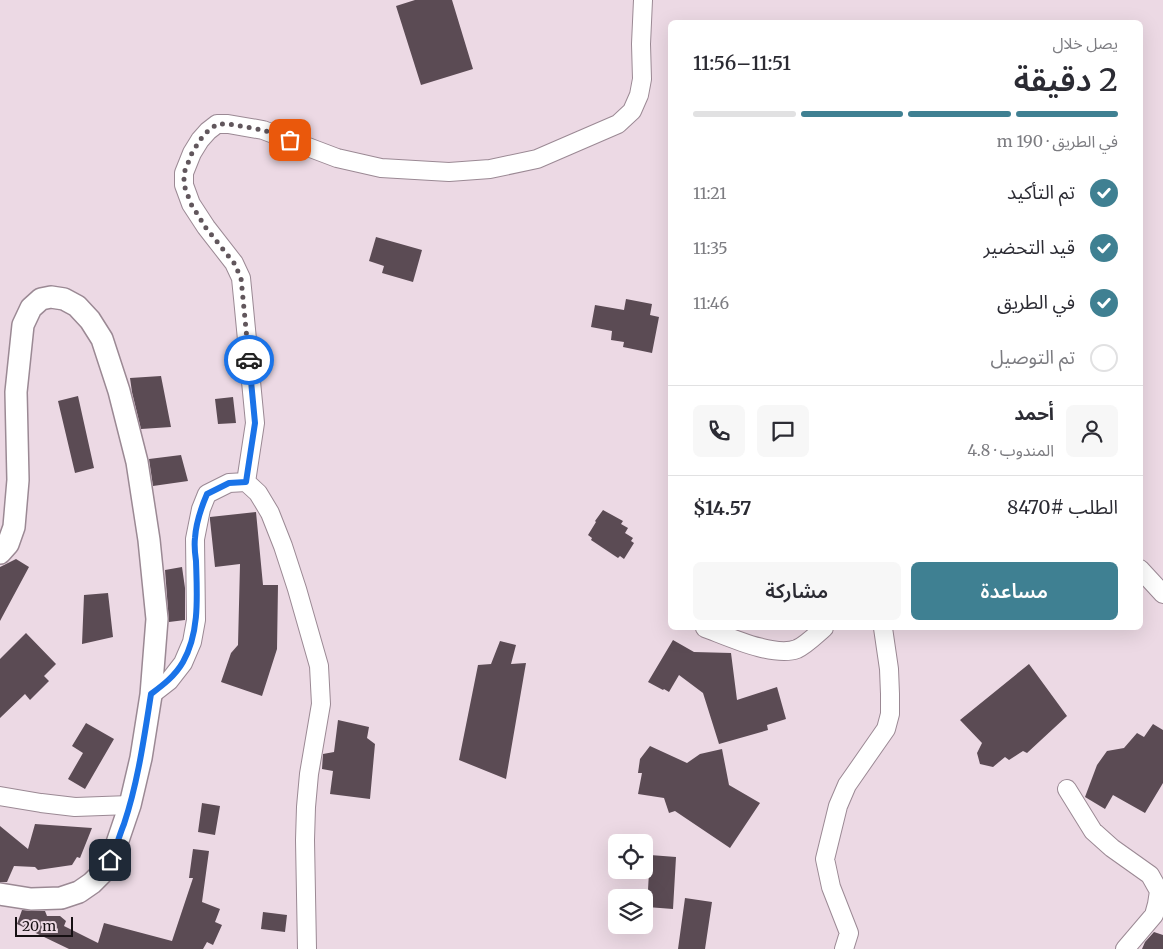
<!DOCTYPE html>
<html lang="ar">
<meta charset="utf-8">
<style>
:root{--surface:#fff;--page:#f7f7f7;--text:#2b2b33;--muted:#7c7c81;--line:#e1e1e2;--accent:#3f8092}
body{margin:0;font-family:Merriweather,"Noto Sans Arabic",serif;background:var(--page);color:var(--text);direction:rtl;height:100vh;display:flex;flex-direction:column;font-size:19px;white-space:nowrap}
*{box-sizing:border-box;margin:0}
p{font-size:16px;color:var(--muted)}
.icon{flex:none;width:28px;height:28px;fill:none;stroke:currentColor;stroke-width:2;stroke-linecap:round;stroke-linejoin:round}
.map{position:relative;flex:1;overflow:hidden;direction:ltr}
.side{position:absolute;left:668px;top:20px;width:475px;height:610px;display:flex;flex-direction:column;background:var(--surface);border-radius:8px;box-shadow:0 5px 20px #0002;direction:rtl}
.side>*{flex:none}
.controls{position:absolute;left:608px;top:834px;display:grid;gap:10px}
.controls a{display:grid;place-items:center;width:45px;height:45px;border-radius:8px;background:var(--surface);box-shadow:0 5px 20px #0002;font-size:25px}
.scale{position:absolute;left:15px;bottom:12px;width:58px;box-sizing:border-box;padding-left:5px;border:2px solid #161013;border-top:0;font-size:14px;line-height:18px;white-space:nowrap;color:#161013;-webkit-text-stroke:4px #ecd9e4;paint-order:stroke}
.pin{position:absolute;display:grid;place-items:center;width:42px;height:42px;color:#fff;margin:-21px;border-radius:10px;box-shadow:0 2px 8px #0006}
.courier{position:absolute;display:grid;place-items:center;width:50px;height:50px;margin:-25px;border:4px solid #1a73e8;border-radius:50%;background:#fff;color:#222;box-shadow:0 1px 6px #0007}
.summary em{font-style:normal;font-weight:600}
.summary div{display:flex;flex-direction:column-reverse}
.summary{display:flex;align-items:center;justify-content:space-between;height:85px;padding:0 25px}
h1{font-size:32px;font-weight:600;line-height:38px}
.bar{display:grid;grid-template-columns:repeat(4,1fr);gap:8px 5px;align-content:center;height:60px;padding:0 25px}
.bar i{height:6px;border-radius:4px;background:var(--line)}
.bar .current{background:var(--accent)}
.bar p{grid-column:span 4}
.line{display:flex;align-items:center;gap:12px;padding:0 25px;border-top:1px solid var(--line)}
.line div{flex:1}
.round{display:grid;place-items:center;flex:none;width:52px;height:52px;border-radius:8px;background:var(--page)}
ol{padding:0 25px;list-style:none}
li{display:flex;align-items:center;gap:15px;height:55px}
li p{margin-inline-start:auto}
li .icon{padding:5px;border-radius:50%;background:var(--accent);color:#fff;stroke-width:4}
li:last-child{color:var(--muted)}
li i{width:28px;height:28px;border:2px solid var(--line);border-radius:50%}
.button{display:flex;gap:10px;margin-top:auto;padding:10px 25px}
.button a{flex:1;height:58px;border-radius:8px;background:var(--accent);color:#fff;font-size:20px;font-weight:600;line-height:58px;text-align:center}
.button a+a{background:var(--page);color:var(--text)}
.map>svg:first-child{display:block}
</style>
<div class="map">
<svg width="1163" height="949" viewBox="0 0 1163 949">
<rect width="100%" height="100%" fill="#ecd9e4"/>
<path fill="#5b4b54" d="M 415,0 L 452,0 L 473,69 L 421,85 L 396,6 Z
M 376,237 L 422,250 L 413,282 L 382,273 L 384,266 L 369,261 Z
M 626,299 L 652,304 L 650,315 L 659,317 L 652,353 L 623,347 L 624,342 L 611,340 L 612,331 L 591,327 L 595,305 L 624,310 Z
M 161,376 L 171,427 L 141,429 L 132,392 L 130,378 Z
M 78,396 L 94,468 L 75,473 L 58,401 Z
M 233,397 L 236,423 L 218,424 L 215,399 Z
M 181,455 L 188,481 L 153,486 L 149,459 Z
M 603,510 L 623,521 L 621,524 L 628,528 L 625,533 L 633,538 L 631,541 L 634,543 L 624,559 L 620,556 L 618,558 L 591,540 L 592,538 L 588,535 L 596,522 L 595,521 Z
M 256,512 L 263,585 L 278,585 L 277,649 L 262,696 L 221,682 L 231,653 L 238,645 L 240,564 L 215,567 L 210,520 L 210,517 Z
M 16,559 L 29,567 L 0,621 L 0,567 Z
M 182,567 L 185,588 L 185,620 L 169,622 L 165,570 Z
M 108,593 L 113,637 L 82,644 L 84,595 Z
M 26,633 L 56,664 L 44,676 L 49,681 L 30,700 L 25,694 L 0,718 L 0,659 Z
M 673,640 L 694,652 L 731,653 L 737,700 L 777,687 L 786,719 L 767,725 L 768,730 L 719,744 L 703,693 L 679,675 L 669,692 L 664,689 L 663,690 L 648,682 Z
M 500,641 L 516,645 L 511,664 L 526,663 L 506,779 L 459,760 L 478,665 L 491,664 Z
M 1029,664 L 1067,716 L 1027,753 L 1023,751 L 1009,760 L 1005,757 L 993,767 L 980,764 L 977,753 L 982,743 L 960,720 Z
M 338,720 L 369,727 L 367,738 L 375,744 L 370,799 L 330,794 L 333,771 L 322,769 L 323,754 L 334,752 Z
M 86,723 L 114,739 L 85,789 L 68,779 L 83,753 L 72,746 Z
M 1153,724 L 1163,730 L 1163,783 L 1145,813 L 1113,795 L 1105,809 L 1085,797 L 1097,765 L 1107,751 L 1124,748 L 1137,733 L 1144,737 Z
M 650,746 L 687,763 L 700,754 L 722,749 L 729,785 L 760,803 L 730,848 L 675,811 L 669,813 L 664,798 L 638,794 L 642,773 L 638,773 L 640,759 Z
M 202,803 L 220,806 L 215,835 L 198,832 Z
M 35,824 L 92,828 L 80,858 L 77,857 L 72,865 L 38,870 L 35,867 L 14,866 L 7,882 L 0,882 L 0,826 L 28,849 Z
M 193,849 L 209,851 L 202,902 L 220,909 L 215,922 L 222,925 L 213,945 L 207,942 L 203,949 L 69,949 L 17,924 L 22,910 L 31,911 L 45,911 L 47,916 L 60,916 L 66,921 L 64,926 L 98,943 L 104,923 L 172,941 L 193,878 L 189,878 Z
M 650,855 L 676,857 L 673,909 L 647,907 Z
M 685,898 L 712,902 L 705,949 L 678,949 Z
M 263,912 L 287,915 L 285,932 L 261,929 Z
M 1154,932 L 1163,935 L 1163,949 L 1142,949 L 1145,942 Z"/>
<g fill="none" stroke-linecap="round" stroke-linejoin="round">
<g stroke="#9b8994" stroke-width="20">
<path id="minor" d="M 246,482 L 255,423 L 243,298 L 241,278 L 234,263 L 206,227 L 191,204 L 184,185 L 184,173 L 192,153 L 200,140 L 208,131 L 217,124 L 228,124 L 263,130 L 337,158 L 381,168 L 449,172 L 490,169 L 537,159 L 618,124 L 632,111 L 639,95 L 642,79 L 641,44 L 643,0
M 1140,569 L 1163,594
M 705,628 C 727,636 774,658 797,649 C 806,645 817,634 824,628
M 151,695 L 169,681 L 183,663 L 192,642 L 196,620 L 195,539 L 201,509 L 207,494 L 229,483 L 246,482 L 258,493 L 270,513 L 283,546 L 297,589 L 319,666 L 321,704 L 309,774 L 306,807 L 305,840 L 307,949
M 1067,789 L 1093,831 L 1112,848 L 1150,875 L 1159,891 L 1157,904 L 1154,915 L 1125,949
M 0,796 L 41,803 L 75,807 L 130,805
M 844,949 L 849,933 L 831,887 L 825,859 L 838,806 L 847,785 L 886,729 L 890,714 L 890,694 L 889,669 L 883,628"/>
</g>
<g stroke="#9b8994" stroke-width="24">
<path id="tertiary" d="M 0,553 L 8,544 L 14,527 L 18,480 L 16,392 L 23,325 L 31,308 L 41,299 L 51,297 L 64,299 L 77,306 L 90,320 L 102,339 L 119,391 L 137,462 L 149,540 L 157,619 L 151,695 L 141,758 L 130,805 L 115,849 L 104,871 L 92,883 L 79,892 L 61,898 L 31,899 L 0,894"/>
</g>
<use href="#minor" stroke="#fff" stroke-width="18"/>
<use href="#tertiary" stroke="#fff" stroke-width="21"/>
</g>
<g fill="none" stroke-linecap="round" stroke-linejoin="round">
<path stroke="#61565c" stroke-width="5" stroke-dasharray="0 9" d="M 249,360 L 241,278 L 234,263 L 206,228 L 191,204 L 184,185 L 184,173 L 192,153 L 200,140 L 208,131 L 217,124 L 228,124 L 263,130 L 290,140"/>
<path stroke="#1a73e8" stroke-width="6" d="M 110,860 C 116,849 119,836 124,824 C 138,782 144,738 151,694 C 163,685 175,676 183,662 C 200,632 197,595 196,561 C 195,554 194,546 195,538 C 196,523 201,508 207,494 L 229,483 L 246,482 L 255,423 L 249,360"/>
</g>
</svg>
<div class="controls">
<a><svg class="icon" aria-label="locate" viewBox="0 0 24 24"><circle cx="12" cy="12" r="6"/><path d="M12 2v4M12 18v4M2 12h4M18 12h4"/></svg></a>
<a><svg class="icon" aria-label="layers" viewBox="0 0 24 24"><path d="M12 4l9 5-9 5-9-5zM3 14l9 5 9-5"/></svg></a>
</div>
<div class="scale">20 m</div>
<div class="pin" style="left:290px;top:140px;background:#ea580c"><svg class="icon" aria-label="bag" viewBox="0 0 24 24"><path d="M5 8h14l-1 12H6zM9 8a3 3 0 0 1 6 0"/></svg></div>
<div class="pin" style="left:110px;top:860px;background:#1f2937"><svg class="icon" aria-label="home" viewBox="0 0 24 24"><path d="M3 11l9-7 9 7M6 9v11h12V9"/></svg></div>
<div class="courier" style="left:249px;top:360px"><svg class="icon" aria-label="car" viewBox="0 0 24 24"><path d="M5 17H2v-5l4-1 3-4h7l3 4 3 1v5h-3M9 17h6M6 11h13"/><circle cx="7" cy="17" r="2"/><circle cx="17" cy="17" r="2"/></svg></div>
<section class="side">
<div class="summary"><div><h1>2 دقيقة</h1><p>يصل خلال</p></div><em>11:51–11:56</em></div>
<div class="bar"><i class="current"></i><i class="current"></i><i class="current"></i><i></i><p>في الطريق · 190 m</p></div>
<ol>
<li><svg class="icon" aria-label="check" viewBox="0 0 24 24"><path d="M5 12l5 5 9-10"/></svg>تم التأكيد<p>11:21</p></li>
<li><svg class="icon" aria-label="check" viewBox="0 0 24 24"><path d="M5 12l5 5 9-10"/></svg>قيد التحضير<p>11:35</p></li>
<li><svg class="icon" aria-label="check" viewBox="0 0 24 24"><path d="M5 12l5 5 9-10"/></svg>في الطريق<p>11:46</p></li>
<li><i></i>تم التوصيل</li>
</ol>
<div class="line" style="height:90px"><a class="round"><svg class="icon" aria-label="person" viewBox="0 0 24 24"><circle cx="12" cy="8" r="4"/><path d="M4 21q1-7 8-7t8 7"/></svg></a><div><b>أحمد</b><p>المندوب · 4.8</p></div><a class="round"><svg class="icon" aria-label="chat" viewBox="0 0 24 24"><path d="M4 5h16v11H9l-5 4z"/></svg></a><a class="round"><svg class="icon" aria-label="phone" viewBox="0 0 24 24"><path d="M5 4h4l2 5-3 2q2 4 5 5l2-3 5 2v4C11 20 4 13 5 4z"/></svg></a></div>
<div class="line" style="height:65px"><div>الطلب #8470</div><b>$14.57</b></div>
<div class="button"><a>مساعدة</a><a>مشاركة</a></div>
</section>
</div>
